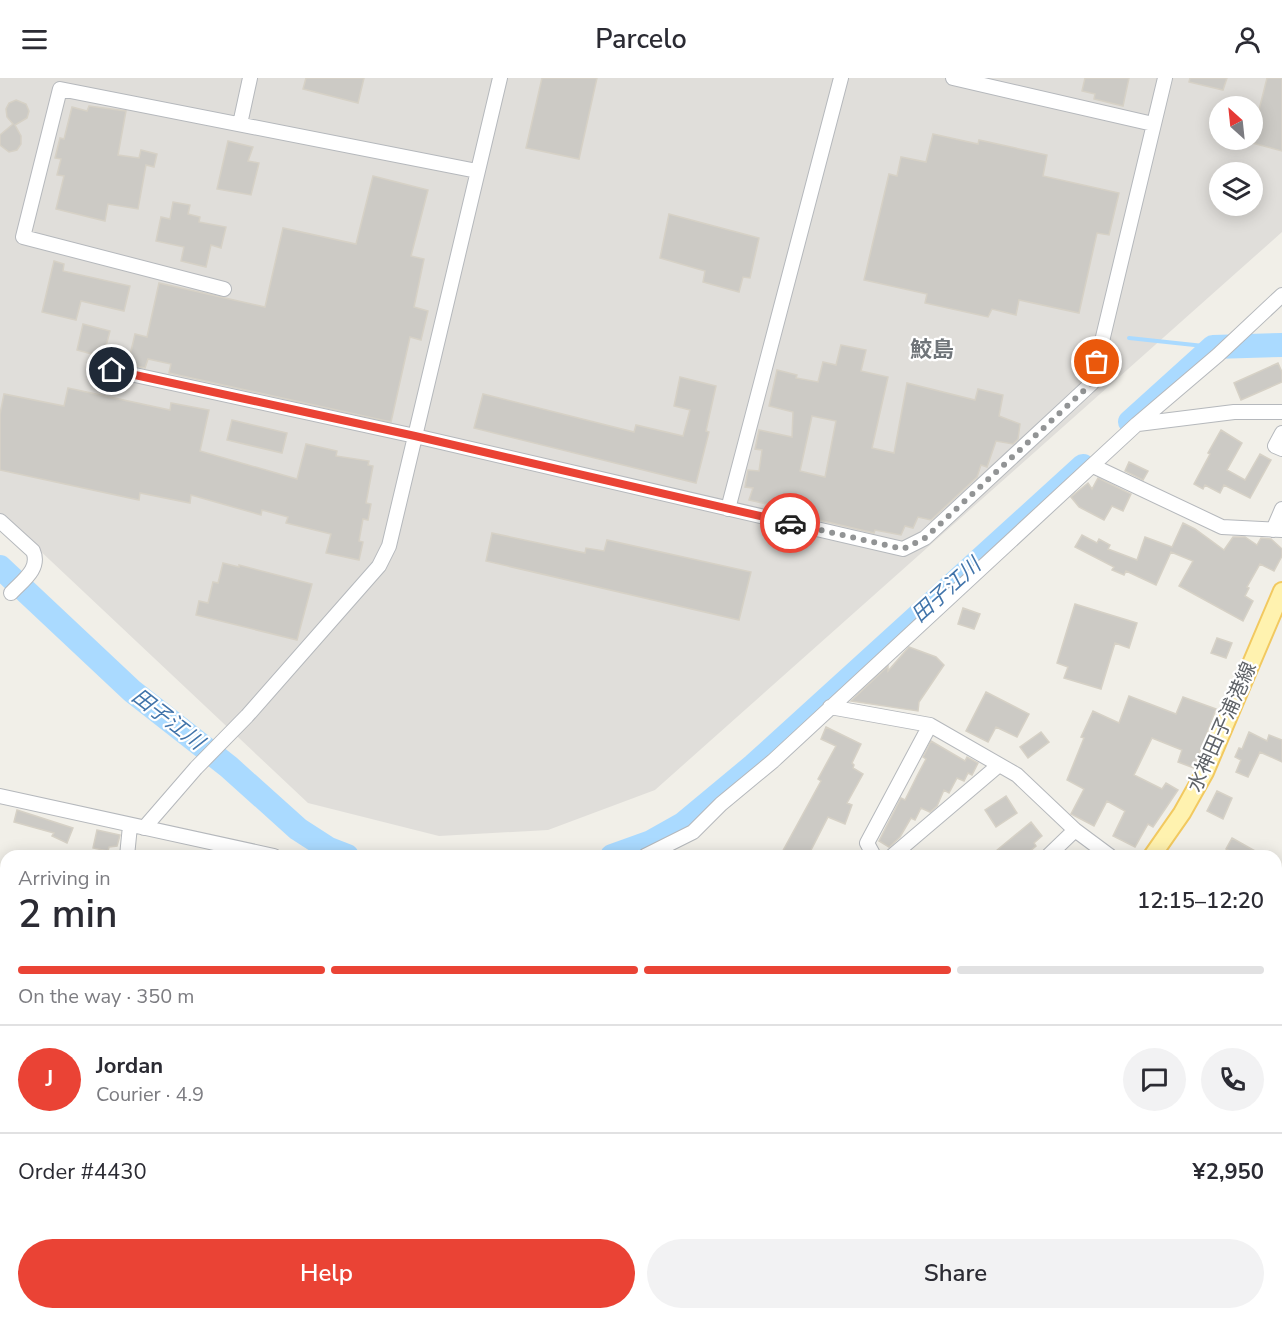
<!DOCTYPE html>
<meta charset="utf-8">
<style>
:root{--surface:#fff;--page:#f2f2f3;--text:#2b2b33;--muted:#7c7c81;--line:#e1e1e2;--accent:#ea4335}
body{margin:0;font-family:"Nunito Sans","Noto Sans JP",sans-serif;background:var(--page);color:var(--text);height:100vh;display:flex;flex-direction:column;font-size:22px;white-space:nowrap}
*{box-sizing:border-box;margin:0}
p{font-size:20px;color:var(--muted)}
.icon{flex:none;width:33px;height:33px;fill:none;stroke:currentColor;stroke-width:2;stroke-linecap:round;stroke-linejoin:round}
.map{position:relative;flex:1;overflow:hidden}
.sheet{position:absolute;left:0px;top:772px;width:1282px;height:470px;display:flex;flex-direction:column;background:var(--surface);border-radius:18px 18px 0 0;box-shadow:0 3px 15px #0003}
.sheet>*{flex:none}
.needle{width:39px;rotate:333deg}
.controls{position:absolute;left:1209px;top:18px;display:grid;gap:12px}
.controls a{display:grid;place-items:center;width:54px;height:54px;border-radius:50%;background:var(--surface);box-shadow:0 3px 15px #0003;font-size:30px}
.pin{position:absolute;display:grid;place-items:center;width:51px;height:51px;color:#fff;margin:-26px;border:3px solid #fff;border-radius:50%;box-shadow:0 2px 6px #0007}
.courier{position:absolute;display:grid;place-items:center;width:60px;height:60px;margin:-30px;border:4px solid #ea4335;border-radius:50%;background:#fff;color:#222;box-shadow:0 2px 8px #0007}
.headline em{font-style:normal;font-weight:600}
.headline div{display:flex;flex-direction:column-reverse}
.headline{display:flex;align-items:center;justify-content:space-between;height:102px;padding:0 18px}
h1{font-size:39px;font-weight:600;line-height:45px}
.bar{display:grid;grid-template-columns:repeat(4,1fr);gap:9px 6px;align-content:center;height:72px;padding:0 18px}
.bar i{height:8px;border-radius:4px;background:var(--line)}
.bar .selected{background:var(--accent)}
.bar p{grid-column:span 4}
.line{display:flex;align-items:center;gap:15px;padding:0 18px;border-top:2px solid var(--line)}
.line div{flex:1}
.round{display:grid;place-items:center;flex:none;width:63px;height:63px;border-radius:32px;background:var(--page)}
.action{display:flex;gap:12px;margin-top:auto;padding:12px 18px}
.action a{flex:1;height:69px;border-radius:36px;background:var(--accent);color:#fff;font-size:24px;font-weight:600;line-height:69px;text-align:center}
.action a+a{background:var(--page);color:var(--text)}
header{display:flex;justify-content:space-between;align-items:center;height:78px;padding:0 18px;background:var(--surface);font-size:27px;font-weight:600}
.map>svg:first-child{display:block}
</style>
<header><svg class="icon" aria-label="menu" viewBox="0 0 24 24"><path d="M4 6h16M4 12h16M4 18h16"/></svg>Parcelo<svg class="icon" aria-label="person" viewBox="0 0 24 24"><circle cx="12" cy="8" r="4"/><path d="M4 21q1-7 8-7t8 7"/></svg></header>
<div class="map">
<svg width="1282" height="1241" viewBox="0 0 1282 1241">
<rect width="100%" height="100%" fill="#f1efe8"/>
<path fill="#e0deda" fill-rule="evenodd" d="M 0,0 L 1282,0 L 1282,154 L 655,712 L 548,752 L 439,758 L 308,725 L 0,435 ZM 1220,28 L 1252,28 L 1252,62 L 1220,62 ZM 1220,94 L 1252,94 L 1252,128 L 1220,128 Z"/>
<g fill="none" stroke-linecap="round" stroke-linejoin="round">
<path stroke="#aadaff" stroke-width="4" d="M 1129,260 L 1213,269"/>
<path stroke="#aadaff" stroke-width="24" d="M 1130,344 L 1213,269 L 1282,267
M 0,489 L 132,613 L 229,689 L 298,751 L 329,771 L 347,778
M 612,778 L 651,764 L 683,746 L 754,687 L 1083,388"/>
</g>
<path fill="#cccac5" stroke="#d6d1c6" stroke-width="1.5" fill-rule="evenodd" d="M 306,0 L 364,0 L 358,25 L 303,11 Z
M 542,0 L 597,0 L 579,81 L 526,70 Z
M 1085,0 L 1129,0 L 1123,28 L 1094,21 L 1095,16 L 1082,13 Z
M 1190,0 L 1227,0 L 1223,12 L 1189,4 Z
M 1267,0 L 1282,0 L 1282,73 L 1252,65 L 1252,35 L 1258,36 Z
M 16,22 L 26,26 L 29,33 L 27,40 L 15,47 L 21,58 L 21,66 L 17,72 L 9,74 L 0,67 L 0,57 L 13,46 L 7,39 L 6,31 L 9,25 Z
M 89,28 L 126,33 L 118,77 L 139,80 L 141,72 L 157,76 L 154,89 L 146,87 L 138,131 L 108,126 L 105,143 L 56,131 L 64,98 L 57,97 L 61,81 L 55,80 L 60,60 L 64,61 L 72,29 L 87,33 Z
M 933,56 L 978,66 L 979,62 L 1047,77 L 1043,98 L 1119,115 L 1109,157 L 1097,155 L 1079,235 L 1019,222 L 1016,237 L 992,231 L 988,239 L 925,225 L 927,216 L 864,202 L 889,96 L 897,98 L 901,79 L 926,84 Z
M 228,63 L 253,69 L 248,83 L 259,85 L 251,117 L 217,111 Z
M 373,98 L 428,112 L 411,178 L 424,181 L 414,229 L 428,233 L 421,262 L 410,259 L 391,344 L 169,295 L 171,286 L 148,281 L 145,290 L 128,286 L 135,256 L 147,259 L 159,205 L 265,229 L 283,150 L 356,166 Z
M 173,124 L 190,127 L 188,136 L 200,139 L 199,144 L 226,149 L 221,170 L 211,167 L 206,189 L 181,183 L 184,169 L 156,163 L 161,139 L 170,141 Z
M 669,136 L 759,160 L 750,200 L 743,199 L 739,214 L 703,204 L 705,193 L 660,180 Z
M 54,183 L 64,186 L 63,193 L 130,208 L 124,233 L 81,223 L 76,242 L 42,234 Z
M 83,246 L 110,253 L 103,279 L 77,272 Z
M 841,267 L 866,272 L 861,293 L 888,299 L 872,370 L 894,375 L 907,305 L 975,322 L 978,311 L 1003,317 L 999,338 L 1020,346 L 1018,361 L 1013,366 L 996,363 L 987,389 L 981,387 L 977,399 L 931,442 L 918,439 L 913,450 L 905,448 L 901,457 L 875,452 L 874,455 L 802,438 L 802,434 L 749,422 L 753,410 L 745,409 L 748,392 L 759,393 L 762,372 L 755,371 L 759,352 L 792,359 L 793,334 L 769,328 L 777,292 L 797,297 L 796,300 L 818,304 L 823,284 L 836,287 ZM 812,338 L 836,343 L 825,399 L 800,393 Z
M 1278,285 L 1282,294 L 1282,304 L 1241,322 L 1234,305 Z
M 680,299 L 716,308 L 706,353 L 709,354 L 696,405 L 474,350 L 483,316 L 634,354 L 636,347 L 683,358 L 690,332 L 674,328 Z
M 68,310 L 170,332 L 171,325 L 209,332 L 200,373 L 297,401 L 306,366 L 337,373 L 336,378 L 369,383 L 368,387 L 373,388 L 366,425 L 371,426 L 368,442 L 363,441 L 359,463 L 363,464 L 359,482 L 326,475 L 331,456 L 286,445 L 288,439 L 262,432 L 261,437 L 191,417 L 190,425 L 140,415 L 139,422 L 0,392 L 0,336 L 4,316 L 64,328 Z
M 232,342 L 287,355 L 282,375 L 227,362 Z
M 1221,352 L 1242,365 L 1227,392 L 1245,402 L 1260,376 L 1271,382 L 1250,420 L 1224,407 L 1220,415 L 1205,407 L 1203,411 L 1194,406 L 1210,376 L 1208,375 Z
M 1129,384 L 1148,393 L 1143,402 L 1125,393 Z
M 1098,400 L 1131,416 L 1123,433 L 1112,428 L 1104,442 L 1079,429 L 1071,419 L 1088,405 L 1092,411 Z
M 1183,445 L 1195,451 L 1224,472 L 1233,459 L 1245,459 L 1257,467 L 1261,460 L 1271,461 L 1282,471 L 1282,478 L 1274,493 L 1260,486 L 1247,509 L 1249,510 L 1245,518 L 1253,523 L 1243,543 L 1179,508 L 1193,483 L 1171,474 L 1156,507 L 1126,493 L 1124,497 L 1112,492 L 1114,489 L 1075,469 L 1082,457 L 1097,465 L 1099,461 L 1110,467 L 1108,471 L 1137,482 L 1145,459 L 1172,469 Z
M 492,455 L 585,475 L 586,470 L 604,473 L 607,462 L 751,494 L 739,542 L 486,483 Z
M 223,485 L 239,489 L 239,487 L 312,506 L 297,562 L 196,537 L 199,523 L 208,525 L 213,504 L 218,505 Z
M 1075,526 L 1137,545 L 1129,570 L 1115,565 L 1101,611 L 1064,600 L 1068,589 L 1057,585 Z
M 963,530 L 980,536 L 974,551 L 958,546 Z
M 1217,560 L 1232,565 L 1226,580 L 1211,575 Z
M 909,569 L 936,579 L 944,587 L 919,624 L 918,633 L 851,623 L 888,588 L 888,593 Z
M 986,614 L 1029,636 L 1017,659 L 996,649 L 988,664 L 966,653 Z
M 1129,618 L 1176,636 L 1183,619 L 1216,631 L 1194,690 L 1178,684 L 1182,672 L 1152,660 L 1134,697 L 1162,711 L 1166,705 L 1178,712 L 1153,749 L 1148,746 L 1135,769 L 1113,758 L 1125,733 L 1107,723 L 1094,748 L 1071,736 L 1084,711 L 1067,702 L 1084,660 L 1081,659 L 1093,633 L 1119,645 Z
M 826,649 L 861,666 L 852,685 L 854,687 L 853,690 L 863,696 L 847,725 L 852,727 L 845,746 L 828,739 L 808,778 L 780,778 L 821,703 L 818,701 L 836,668 L 821,661 Z
M 1041,654 L 1049,664 L 1028,680 L 1020,669 Z
M 1249,654 L 1267,663 L 1269,657 L 1282,662 L 1282,684 L 1260,674 L 1248,699 L 1236,694 L 1241,682 L 1235,679 L 1239,670 L 1242,671 Z
M 931,663 L 965,683 L 967,679 L 978,685 L 972,697 L 968,695 L 964,703 L 957,700 L 949,715 L 944,712 L 937,728 L 930,734 L 921,730 L 915,742 L 911,740 L 900,759 L 889,769 L 879,763 L 901,720 L 905,722 L 917,698 L 926,681 L 923,679 Z
M 1217,713 L 1232,720 L 1223,741 L 1207,733 Z
M 1006,718 L 1017,735 L 996,749 L 985,732 Z
M 17,732 L 73,750 L 67,765 L 52,758 L 54,755 L 14,744 Z
M 1031,744 L 1042,758 L 1034,765 L 1036,768 L 1024,778 L 990,778 Z
M 97,752 L 120,757 L 117,768 L 109,769 L 108,773 L 93,770 Z
M 1232,760 L 1264,778 L 1239,778 L 1226,771 Z"/>
<g fill="none" stroke-linecap="round" stroke-linejoin="round">
<g stroke="#b5b8bc" stroke-width="16">
<path id="minor" d="M 953,0 L 1153,46
M 240,46 L 250,0
M 224,211 L 23,159 L 60,11 L 477,93
M 112,292 L 415,358 L 903,471 L 925,460 L 1092,305 L 1165,0
M 1138,346 L 1234,334 L 1282,334
M 1282,355 L 1275,368 L 1282,371
M 1093,388 L 1222,449 L 1282,452
M 728,431 L 841,0
M 0,443 L 33,473 C 41,491 22,503 11,515
M 1273,452 L 1282,431
M 830,629 L 930,647 L 1017,697 L 1075,752 L 1110,778
M 0,718 L 274,778
M 144,750 L 196,690 L 247,638 L 379,488 L 389,468 L 500,0
M 127,778 L 130,748
M 645,778 L 693,754 L 721,726 L 773,683 L 1137,346 L 1218,277 L 1282,217
M 874,778 L 867,765 L 930,647
M 892,778 L 999,687
M 1048,778 L 1075,752
M 0,829 L 6,830
M 1276,871 L 1282,859
M 0,881 L 6,886
M 0,947 L 6,947
M 1276,948 L 1282,951
M 0,1022 L 6,1024
M 0,1181 L 6,1167
M 1276,1196 L 1282,1202
M 159,1236 L 176,1241
M 1076,1236 L 1084,1241
M 581,1241 L 595,1236
M 1003,1241 L 1004,1236"/>
</g>
<g stroke="#f2c960" stroke-width="20">
<path id="major" d="M 1152,778 L 1182,735 L 1205,694 L 1282,513
M 890,1241 L 892,1236"/>
</g>
<use href="#minor" stroke="#fff" stroke-width="14"/>
<use href="#major" stroke="#fff2af" stroke-width="16"/>
</g>
<g fill="none" stroke-linecap="round" stroke-linejoin="round">
<path stroke="#929495" stroke-width="6" stroke-dasharray="0 10.8" d="M 790,445 L 903,471 L 925,460 L 1092,305 L 1097,284"/>
<path stroke="#ea4335" stroke-width="8" d="M 112,292 L 415,358 L 790,445"/>
</g>
<g text-anchor="middle" dominant-baseline="central" stroke-width="4.5" stroke-linejoin="round" paint-order="stroke">
<g font-size="20" fill="#5f6368" stroke="#fff">
<text transform="translate(1222 649) rotate(-66)">水神田子浦港線</text>
</g>
<g font-size="21" font-style="italic" fill="#4174aa" stroke="#fff">
<text transform="translate(946 512) rotate(-42)">田子江川</text>
<text transform="translate(168 641) rotate(38)">田子江川</text>
</g>
<g font-size="22" font-weight="bold" fill="#70757a" stroke="#fff">
<text x="932" y="272">鮫島</text>
</g>
</g>
</svg>
<div class="controls">
<a><svg class="needle" viewBox="-14 -14 28 28"><path d="M0-13l5 13h-10z" fill="#e53935"/><path d="M0 13l5-13h-10z" fill="#7c7c81"/></svg></a>
<a><svg class="icon" aria-label="layers" viewBox="0 0 24 24"><path d="M12 4l9 5-9 5-9-5zM3 14l9 5 9-5"/></svg></a>
</div>
<div class="pin" style="left:1097px;top:284px;background:#ea580c"><svg class="icon" aria-label="bag" viewBox="0 0 24 24"><path d="M5 8h14l-1 12H6zM9 8a3 3 0 0 1 6 0"/></svg></div>
<div class="pin" style="left:112px;top:292px;background:#1f2937"><svg class="icon" aria-label="home" viewBox="0 0 24 24"><path d="M3 11l9-7 9 7M6 9v11h12V9"/></svg></div>
<div class="courier" style="left:790px;top:445px"><svg class="icon" aria-label="car" viewBox="0 0 24 24"><path d="M5 17H2v-5l4-1 3-4h7l3 4 3 1v5h-3M9 17h6M6 11h13"/><circle cx="7" cy="17" r="2"/><circle cx="17" cy="17" r="2"/></svg></div>
<section class="sheet">
<div class="headline"><div><h1>2 min</h1><p>Arriving in</p></div><em>12:15–12:20</em></div>
<div class="bar"><i class="selected"></i><i class="selected"></i><i class="selected"></i><i></i><p>On the way · 350 m</p></div>
<div class="line" style="height:108px"><b class="round" style="background:var(--accent);color:#fff">J</b><div><b>Jordan</b><p>Courier · 4.9</p></div><a class="round"><svg class="icon" aria-label="chat" viewBox="0 0 24 24"><path d="M4 5h16v11H9l-5 4z"/></svg></a><a class="round"><svg class="icon" aria-label="phone" viewBox="0 0 24 24"><path d="M5 4h4l2 5-3 2q2 4 5 5l2-3 5 2v4C11 20 4 13 5 4z"/></svg></a></div>
<div class="line" style="height:78px"><div>Order #4430</div><b>¥2,950</b></div>
<div class="action"><a>Help</a><a>Share</a></div>
</section>
</div>
